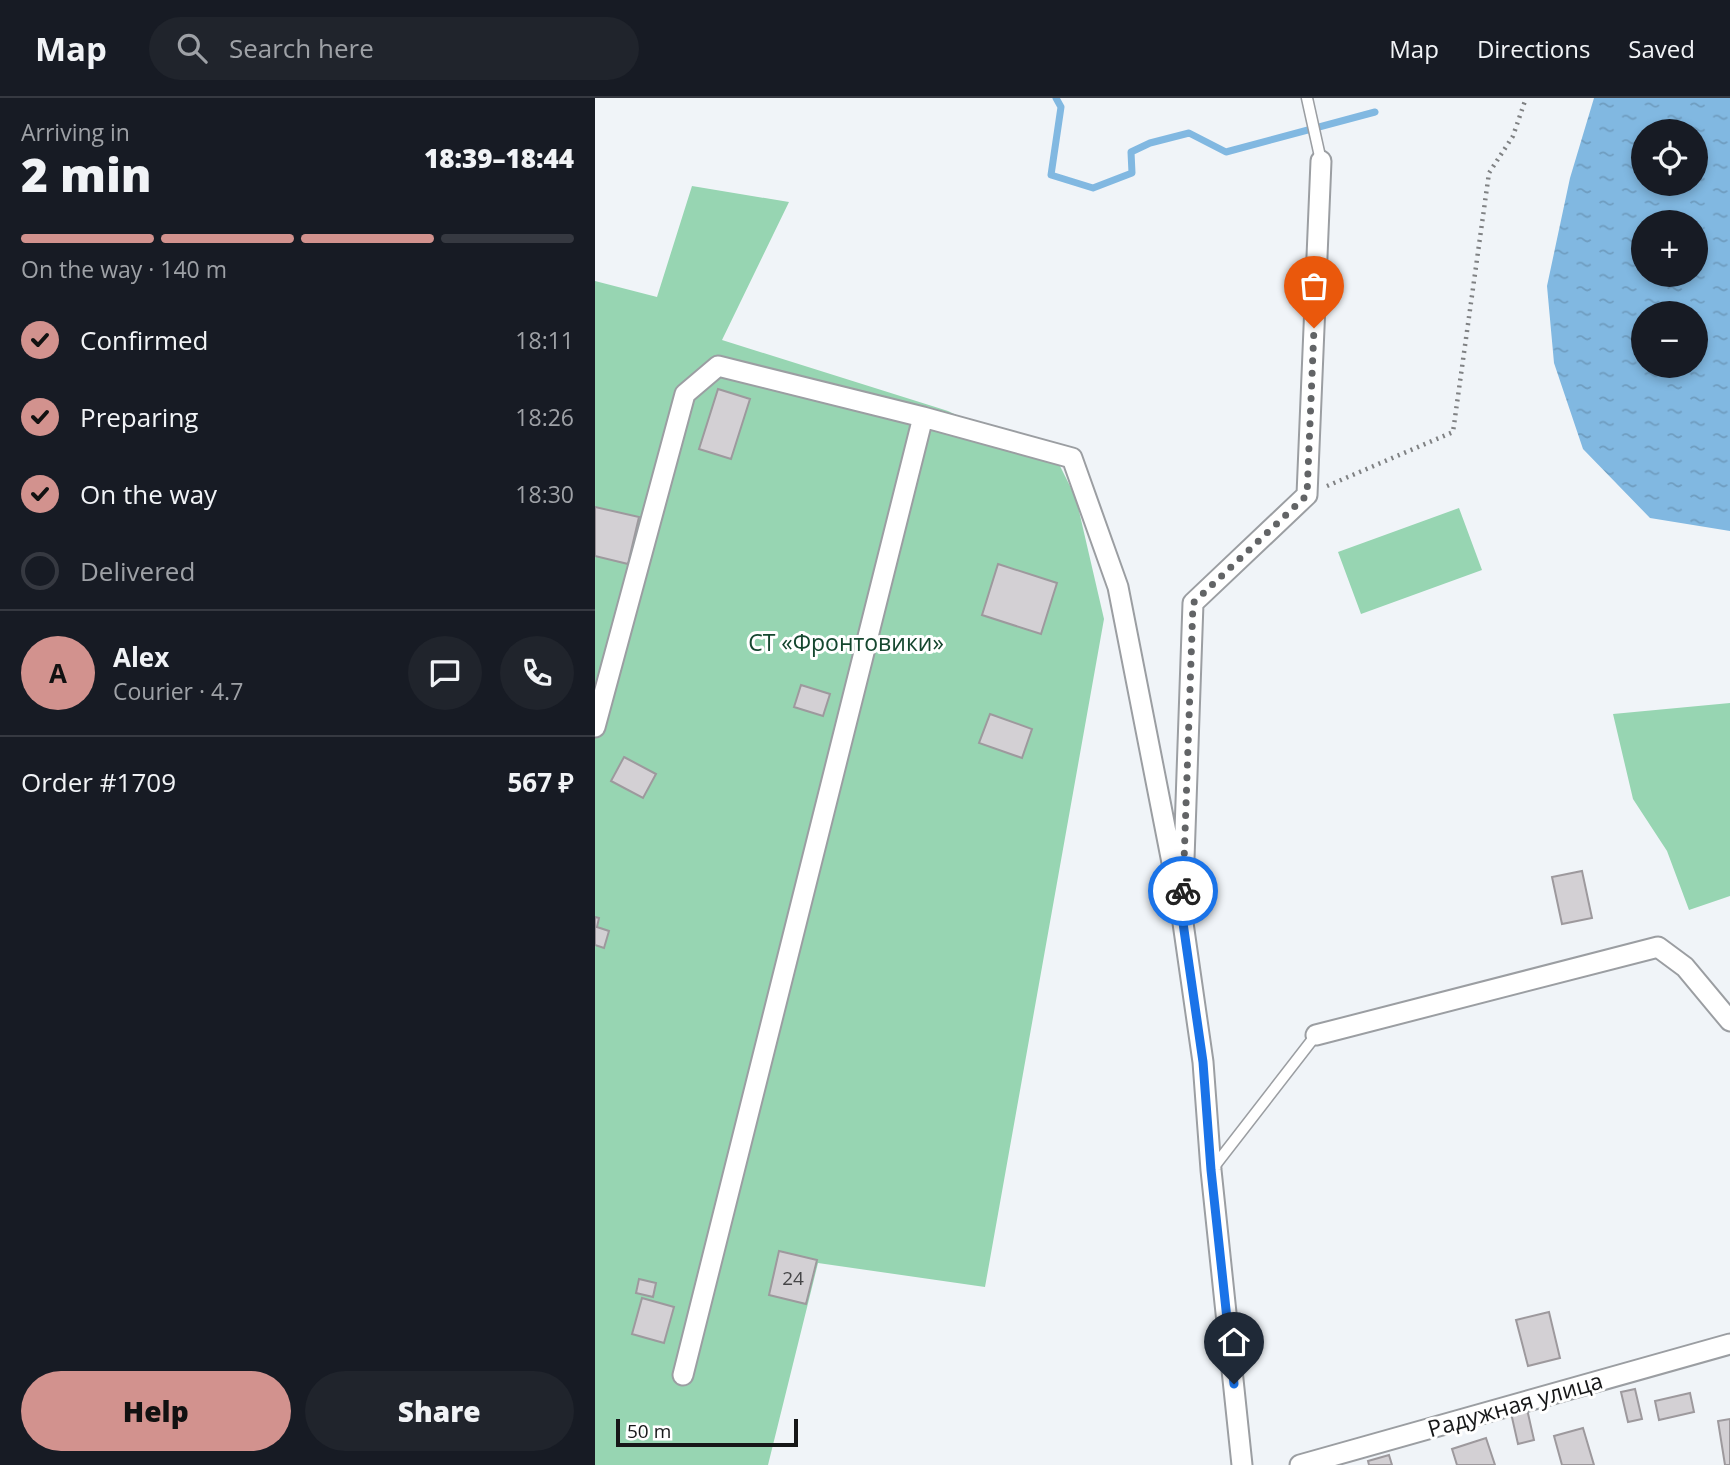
<!DOCTYPE html>
<meta charset="utf-8">
<style>
:root{--surface:#171b24;--page:#20242c;--text:#f1f3f6;--muted:#9ea1a6;--line:#363941;--accent:#d2928e}
body{margin:0;font-family:"Open Sans",sans-serif;background:var(--page);color:var(--text);height:100vh;display:flex;flex-direction:column;font-size:26px;white-space:nowrap}
*{box-sizing:border-box;margin:0}
p{font-size:23px;color:var(--muted)}
.icon{flex:none;width:38px;height:38px;fill:none;stroke:currentColor;stroke-width:2;stroke-linecap:round;stroke-linejoin:round}
.map{position:relative;flex:1;overflow:hidden}
.panel{display:flex;flex-direction:column;background:var(--surface);width:595px}
.panel>*{flex:none}
.fabs{position:absolute;left:1036px;top:21px;display:grid;gap:14px}
.fabs a{display:grid;place-items:center;width:77px;height:77px;border-radius:50%;background:var(--surface);box-shadow:0 4px 10px #0003;font-size:35px}
.scale{position:absolute;left:21px;bottom:18px;width:182px;box-sizing:border-box;padding-left:7px;border:4px solid #161718;border-top:0;font-size:19px;line-height:24px;white-space:nowrap;color:#161718;-webkit-text-stroke:5px #fff;paint-order:stroke}
.pin{position:absolute;display:grid;place-items:center;width:60px;height:60px;color:#fff;margin:-72px -30px;border-radius:50% 50% 50% 0;rotate:-45deg;box-shadow:0 0 7px #0007}
.pin .icon{rotate:45deg}
.courier{position:absolute;display:grid;place-items:center;width:70px;height:70px;margin:-35px;border:5px solid #1a73e8;border-radius:50%;background:#fff;color:#222;box-shadow:0 2px 9px #0007}
.headline em{font-style:normal;font-weight:800}
.headline div{display:flex;flex-direction:column-reverse}
.headline{display:flex;align-items:center;justify-content:space-between;height:119px;padding:0 21px}
h1{font-size:46px;font-weight:800;line-height:52px}
.bar{display:grid;grid-template-columns:repeat(4,1fr);gap:10px 7px;align-content:center;height:84px;padding:0 21px}
.bar i{height:9px;border-radius:5px;background:var(--line)}
.bar .on{background:var(--accent)}
.bar p{grid-column:span 4}
.line{display:flex;align-items:center;gap:18px;padding:0 21px;border-top:2px solid var(--line)}
.line div{flex:1}
.round{display:grid;place-items:center;flex:none;width:74px;height:74px;border-radius:37px;background:var(--page)}
ol{padding:0 21px;list-style:none}
li{display:flex;align-items:center;gap:21px;height:77px}
li p{margin-inline-start:auto}
li .icon{padding:7px;border-radius:50%;background:var(--accent);color:#111;stroke-width:4}
li:last-child{color:var(--muted)}
li i{width:38px;height:38px;border:4px solid var(--line);border-radius:50%}
.button{display:flex;gap:14px;margin-top:auto;padding:14px 21px}
.button a{flex:1;height:80px;border-radius:42px;background:var(--accent);color:#111;font-size:28px;font-weight:800;line-height:80px;text-align:center}
.button a+a{background:var(--page);color:var(--text)}
header{display:flex;align-items:center;gap:42px;box-sizing:border-box;height:98px;padding:0 35px;background:var(--surface);border-bottom:2px solid var(--line)}
header strong{font-size:33px}
nav{display:flex;gap:38px;margin-inline-start:auto;font-size:24px}
.search{width:490px;height:63px;background:var(--page);display:flex;align-items:center;gap:18px;box-sizing:border-box;padding:0 24px;border-radius:38px;color:var(--muted);font-size:26px}
main{display:flex;flex:1;min-height:0}
.map>svg:first-child{display:block}
</style>
<header>
<strong>Map</strong>
<div class="search"><svg class="icon" aria-label="search" viewBox="0 0 24 24"><circle cx="10" cy="10" r="6"/><path d="M15 15l6 6"/></svg>Search here</div>
<nav><a>Map</a><a>Directions</a><a>Saved</a></nav>
</header>
<main>
<section class="panel">
<div class="headline"><div><h1>2 min</h1><p>Arriving in</p></div><em>18:39–18:44</em></div>
<div class="bar"><i class="on"></i><i class="on"></i><i class="on"></i><i></i><p>On the way · 140 m</p></div>
<ol>
<li><svg class="icon" aria-label="check" viewBox="0 0 24 24"><path d="M5 12l5 5 9-10"/></svg>Confirmed<p>18:11</p></li>
<li><svg class="icon" aria-label="check" viewBox="0 0 24 24"><path d="M5 12l5 5 9-10"/></svg>Preparing<p>18:26</p></li>
<li><svg class="icon" aria-label="check" viewBox="0 0 24 24"><path d="M5 12l5 5 9-10"/></svg>On the way<p>18:30</p></li>
<li><i></i>Delivered</li>
</ol>
<div class="line" style="height:126px"><b class="round" style="background:var(--accent);color:#111">A</b><div><b>Alex</b><p>Courier · 4.7</p></div><a class="round"><svg class="icon" aria-label="chat" viewBox="0 0 24 24"><path d="M4 5h16v11H9l-5 4z"/></svg></a><a class="round"><svg class="icon" aria-label="phone" viewBox="0 0 24 24"><path d="M5 4h4l2 5-3 2q2 4 5 5l2-3 5 2v4C11 20 4 13 5 4z"/></svg></a></div>
<div class="line" style="height:91px"><div>Order #1709</div><b>567 ₽</b></div>
<div class="button"><a>Help</a><a>Share</a></div>
</section>
<div class="map">
<svg width="1135" height="1367" viewBox="0 0 1135 1367">
<defs>
<pattern id="water-ripples" width="26" height="14" patternUnits="userSpaceOnUse" patternTransform="scale(1.75)"><rect width="26" height="14" fill="#81b8e1"/><path d="M2 4q2-2 4 0t4 0M15 11q2-2 4 0t4 0" fill="none" stroke="#6f9dc0"/></pattern>
</defs>
<rect width="100%" height="100%" fill="#f0f4f8"/>
<path fill="#97d5b2" d="M 97,88 L 194,104 L 127,242 L 353,313 L 464,366 L 481,400 L 509,521 L 390,1189 L 223,1165 L 173,1367 L 0,1367 L 0,183 L 62,199 Z
M 864,410 L 887,472 L 766,516 L 743,454 Z
M 1135,605 L 1135,798 L 1094,812 L 1072,753 L 1038,701 L 1018,616 Z"/>
<path fill="url(#water-ripples)" fill-rule="evenodd" d="M 999,0 L 1135,0 L 1135,433 L 1055,420 L 988,351 L 959,265 L 952,188 L 975,80 ZM 1048,33 L 1101,33 L 1101,86 L 1048,86 ZM 1048,124 L 1101,124 L 1101,177 L 1048,177 ZM 1048,215 L 1101,215 L 1101,268 L 1048,268 Z"/>
<g fill="none" stroke-linecap="round" stroke-linejoin="round">
<path stroke="#81b8e1" stroke-width="7" d="M 461,0 L 466,9 L 456,77 L 498,90 L 537,75 L 536,54 L 555,45 L 594,35 L 631,54 L 780,14"/>
</g>
<path fill="#d3d0d4" stroke="#9d999d" stroke-width="2" d="M 123,291 L 155,301 L 136,361 L 104,351 Z
M 0,409 L 44,419 L 33,466 L 0,458 Z
M 403,466 L 462,485 L 446,536 L 387,517 Z
M 206,587 L 235,596 L 228,618 L 199,609 Z
M 395,616 L 437,631 L 427,660 L 384,645 Z
M 29,659 L 61,676 L 48,700 L 16,683 Z
M 987,773 L 997,820 L 967,826 L 957,779 Z
M 0,819 L 4,820 L 2,829 L 14,833 L 9,850 L 0,847 Z
M 184,1153 L 222,1162 L 211,1206 L 174,1197 Z
M 44,1181 L 61,1185 L 58,1199 L 41,1195 Z
M 47,1200 L 79,1209 L 69,1245 L 37,1236 Z
M 954,1214 L 965,1260 L 933,1268 L 921,1222 Z
M 1040,1291 L 1047,1321 L 1033,1324 L 1026,1294 Z
M 1095,1295 L 1099,1314 L 1064,1322 L 1060,1303 Z
M 932,1311 L 939,1342 L 923,1346 L 916,1315 Z
M 1135,1321 L 1135,1367 L 1130,1367 L 1123,1323 Z
M 988,1330 L 999,1367 L 967,1367 L 959,1338 Z
M 891,1340 L 900,1367 L 862,1367 L 857,1351 Z
M 794,1357 L 797,1367 L 774,1367 L 773,1363 Z"/>
<g fill="none" stroke-linecap="round" stroke-linejoin="round">
<g stroke="#9b9ea2" stroke-width="13">
<path id="lane" d="M 712,0 L 726,63
M 618,1070 L 721,937"/>
</g>
<g stroke="#9b9ea2" stroke-width="23">
<path id="street" d="M 0,629 L 90,296 L 123,268 L 328,319 L 477,360 L 523,489 L 581,785
M 721,937 L 1063,849 L 1090,869 L 1135,923
M 88,1277 L 328,319
M 647,1367 L 616,1072 L 608,964 L 587,818 L 598,505 L 712,397 L 726,63
M 705,1367 L 1135,1246"/>
</g>
<path stroke="#7f8183" stroke-width="4.5" stroke-dasharray="2 5" stroke-linecap="butt" d="M 732,388 L 858,334 L 894,75 L 918,38 L 931,0"/>
<use href="#lane" stroke="#fff" stroke-width="10"/>
<use href="#street" stroke="#fff" stroke-width="19"/>
</g>
<g fill="none" stroke-linecap="round" stroke-linejoin="round">
<path stroke="#626466" stroke-width="7" stroke-dasharray="0 12.6" d="M 588,793 L 598,505 L 712,397 L 719,230"/>
<path stroke="#1a73e8" stroke-width="9" d="M 588,793 L 587,818 L 608,964 L 616,1072 L 639,1286"/>
</g>
<g text-anchor="middle" dominant-baseline="central" stroke-width="6" stroke-linejoin="round" paint-order="stroke">
<g font-size="19" fill="#454547">
<text x="198" y="1180">24</text>
</g>
<g font-size="23" fill="#15472f" stroke="#fff">
<text x="251" y="544">СТ «Фронтовики»</text>
</g>
<g font-size="23" fill="#161718" stroke="#fff">
<text transform="translate(920 1306) rotate(-16)">Радужная улица</text>
</g>
</g>
</svg>
<div class="fabs">
<a><svg class="icon" aria-label="locate" viewBox="0 0 24 24"><circle cx="12" cy="12" r="6"/><path d="M12 2v4M12 18v4M2 12h4M18 12h4"/></svg></a>
<a>+</a>
<a>−</a>
</div>
<div class="scale">50 m</div>
<div class="pin" style="left:719px;top:230px;background:#ea580c"><svg class="icon" aria-label="bag" viewBox="0 0 24 24"><path d="M5 8h14l-1 12H6zM9 8a3 3 0 0 1 6 0"/></svg></div>
<div class="pin" style="left:639px;top:1286px;background:#1f2937"><svg class="icon" aria-label="home" viewBox="0 0 24 24"><path d="M3 11l9-7 9 7M6 9v11h12V9"/></svg></div>
<div class="courier" style="left:588px;top:793px"><svg class="icon" aria-label="bike" viewBox="0 0 24 24"><circle cx="6" cy="16" r="4"/><circle cx="18" cy="16" r="4"/><path d="M6 16l4-8h5l3 8M10 8l3 8H6M13 5h3"/></svg></div>
</div>
</main>
